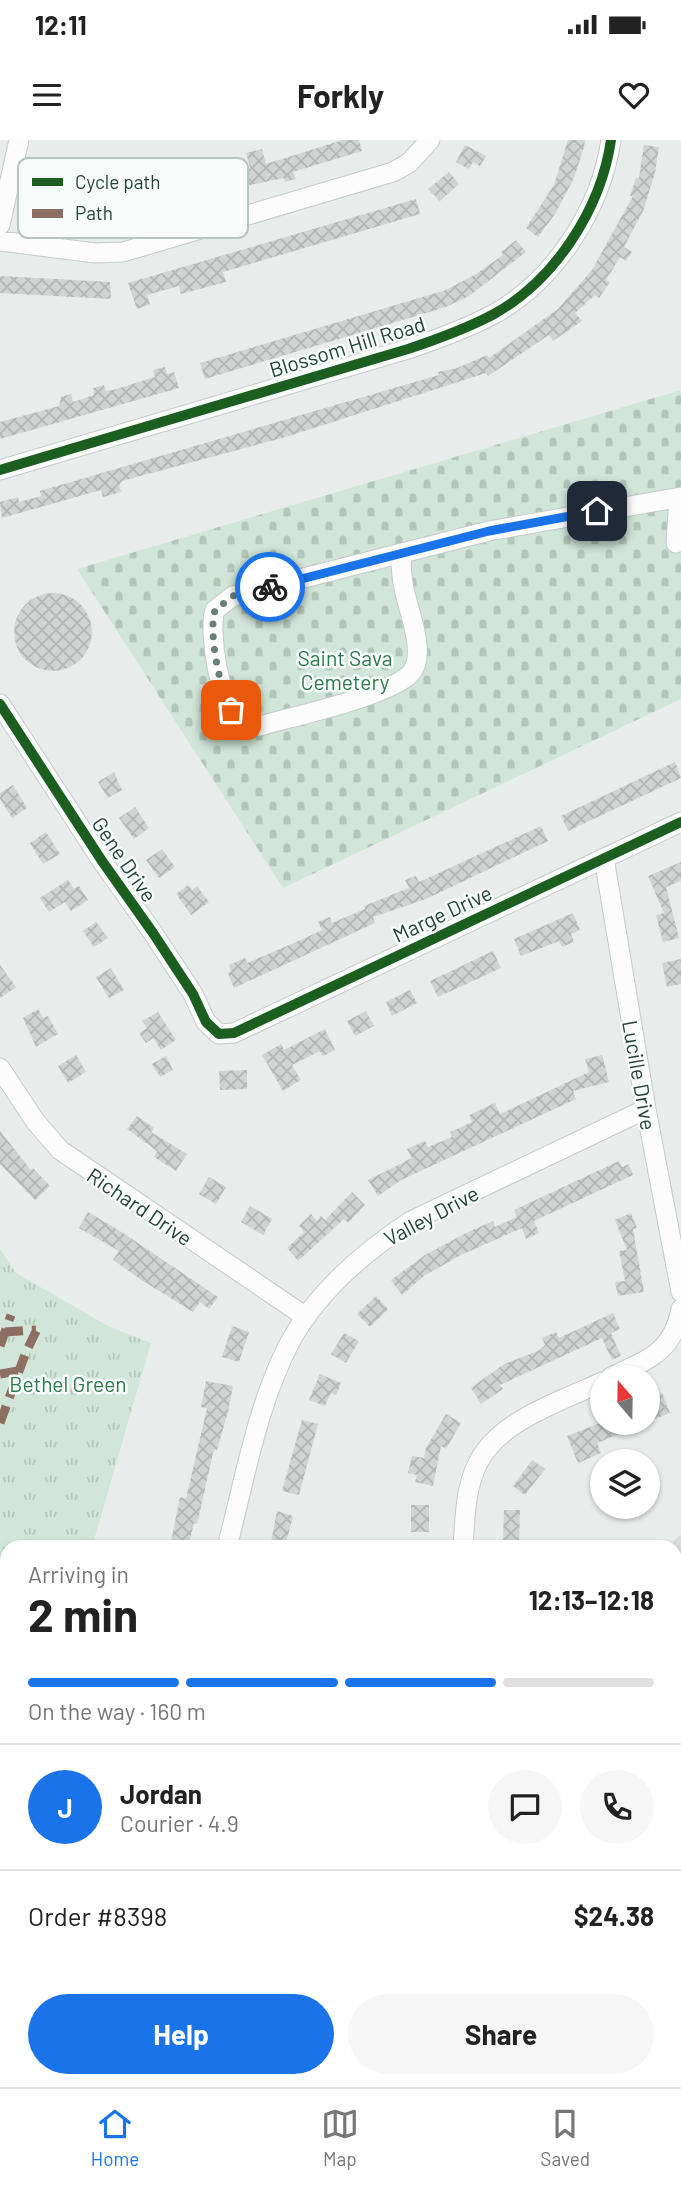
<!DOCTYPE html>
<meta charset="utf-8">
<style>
:root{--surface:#fff;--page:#f6f6f6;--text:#222;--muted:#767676;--line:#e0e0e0;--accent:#1a73e8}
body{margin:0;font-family:Barlow,sans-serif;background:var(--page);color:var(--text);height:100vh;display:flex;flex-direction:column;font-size:26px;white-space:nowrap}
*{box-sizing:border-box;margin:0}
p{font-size:23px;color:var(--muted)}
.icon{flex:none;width:38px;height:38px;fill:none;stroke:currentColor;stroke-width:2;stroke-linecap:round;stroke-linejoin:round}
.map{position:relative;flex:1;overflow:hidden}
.sheet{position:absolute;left:0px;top:1400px;width:682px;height:548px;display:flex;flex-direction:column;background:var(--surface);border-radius:21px 21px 0 0;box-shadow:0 2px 5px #0004}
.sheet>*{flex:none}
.needle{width:46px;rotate:340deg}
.controls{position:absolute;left:590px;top:1225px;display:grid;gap:14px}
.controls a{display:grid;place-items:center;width:70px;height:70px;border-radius:50%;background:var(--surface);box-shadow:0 2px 5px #0004;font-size:35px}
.pin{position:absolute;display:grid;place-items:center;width:60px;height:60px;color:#fff;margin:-30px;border-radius:14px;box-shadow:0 4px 10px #0006}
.courier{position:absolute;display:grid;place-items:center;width:70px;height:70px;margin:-35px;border:5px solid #1a73e8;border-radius:50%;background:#fff;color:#222;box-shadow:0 2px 9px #0007}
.summary em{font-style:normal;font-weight:700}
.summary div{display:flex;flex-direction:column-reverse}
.summary{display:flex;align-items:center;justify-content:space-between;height:119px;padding:0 28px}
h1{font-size:46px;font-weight:700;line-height:52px}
.bar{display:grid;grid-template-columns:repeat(4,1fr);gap:10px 7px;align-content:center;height:84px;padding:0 28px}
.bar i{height:9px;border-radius:5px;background:var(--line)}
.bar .current{background:var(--accent)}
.bar p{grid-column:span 4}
.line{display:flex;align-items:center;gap:18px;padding:0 28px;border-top:2px solid var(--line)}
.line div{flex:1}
.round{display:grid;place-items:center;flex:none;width:74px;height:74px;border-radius:37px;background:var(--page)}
.button{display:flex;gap:14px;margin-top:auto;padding:14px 28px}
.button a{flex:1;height:80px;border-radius:42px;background:var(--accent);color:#fff;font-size:28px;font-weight:700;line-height:80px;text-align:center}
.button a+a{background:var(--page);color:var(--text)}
.status{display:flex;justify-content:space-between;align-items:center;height:49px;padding:0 35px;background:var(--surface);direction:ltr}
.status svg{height:19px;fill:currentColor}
header{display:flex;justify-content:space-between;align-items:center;height:91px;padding:0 28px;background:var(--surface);font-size:32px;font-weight:700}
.dock{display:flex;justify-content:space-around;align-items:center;height:98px;border-top:2px solid var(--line);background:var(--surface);font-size:19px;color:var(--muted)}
.dock a{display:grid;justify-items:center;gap:4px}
.dock .current{color:var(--accent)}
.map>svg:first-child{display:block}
</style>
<div class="status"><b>12:11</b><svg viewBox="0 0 49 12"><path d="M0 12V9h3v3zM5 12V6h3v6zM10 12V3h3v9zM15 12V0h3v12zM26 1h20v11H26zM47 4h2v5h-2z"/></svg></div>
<header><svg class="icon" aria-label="menu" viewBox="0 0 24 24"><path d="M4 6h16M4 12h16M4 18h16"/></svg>Forkly<svg class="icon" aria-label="heart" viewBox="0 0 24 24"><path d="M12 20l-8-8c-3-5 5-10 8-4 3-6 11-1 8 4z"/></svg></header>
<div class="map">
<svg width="681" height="1947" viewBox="0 0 681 1947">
<defs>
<pattern id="cemetery-stones" width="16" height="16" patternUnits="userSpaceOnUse" patternTransform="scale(1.75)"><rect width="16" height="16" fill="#d1e6d8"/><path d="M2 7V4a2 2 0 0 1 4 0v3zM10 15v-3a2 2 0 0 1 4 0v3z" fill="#b3c6ba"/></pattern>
<pattern id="park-tufts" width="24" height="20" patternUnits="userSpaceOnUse" patternTransform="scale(1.75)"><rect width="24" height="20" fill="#d1e6d8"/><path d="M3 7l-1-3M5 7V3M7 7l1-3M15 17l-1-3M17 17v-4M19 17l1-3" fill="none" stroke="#b3c6ba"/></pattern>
<pattern id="building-cross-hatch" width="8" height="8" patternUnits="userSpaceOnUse" patternTransform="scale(1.75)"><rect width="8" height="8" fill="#cfd4d2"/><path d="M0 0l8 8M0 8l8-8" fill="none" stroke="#b2b7b5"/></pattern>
</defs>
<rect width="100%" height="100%" fill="#e8edeb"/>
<path fill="#d6dedb" d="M 681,1394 L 681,1484 L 676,1481 L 676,1407 L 668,1407 Z"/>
<path fill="url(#cemetery-stones)" d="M 681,250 L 681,559 L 283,748 L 77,429 Z"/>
<path fill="url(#park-tufts)" d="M 0,1109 L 16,1133 L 110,1187 L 151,1203 L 92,1407 L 7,1407 L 7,1627 L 0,1640 Z
M 0,1743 L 7,1753 L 7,1807 L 0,1811 Z"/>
<path fill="url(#building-cross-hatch)" d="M 343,0 L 359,0 L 362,11 L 293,32 L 296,39 L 285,42 L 284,38 L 250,45 L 140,78 L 141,81 L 130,84 L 124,65 L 250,28 L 246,13 L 262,9 L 266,24 Z
M 568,0 L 585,0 L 584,7 L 574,38 L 555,74 L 538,97 L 526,88 L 554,45 Z
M 465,5 L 486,16 L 480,26 L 473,22 L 469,29 L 456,22 Z
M 644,5 L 659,7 L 655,33 L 643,71 L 624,107 L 632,112 L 626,121 L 620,117 L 606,140 L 610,142 L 599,158 L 595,155 L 575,173 L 582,181 L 553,201 L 549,195 L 488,236 L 486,233 L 289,296 L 122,341 L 119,345 L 121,352 L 103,357 L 101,350 L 2,378 L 0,362 L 18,357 L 19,362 L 41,356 L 40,351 L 439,235 L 438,232 L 457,228 L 487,215 L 489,218 L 558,169 L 592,130 L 633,56 L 630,56 L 636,38 L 639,38 Z
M 449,32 L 459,44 L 440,61 L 428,49 Z
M 416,59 L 420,74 L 223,132 L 226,142 L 181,154 L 179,146 L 147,155 L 150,164 L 137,169 L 128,143 Z
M 516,100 L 526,112 L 469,156 L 446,167 L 205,239 L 200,223 L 446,150 L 476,134 L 503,115 L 501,112 Z
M 0,136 L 110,142 L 111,159 L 0,153 Z
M 165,227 L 167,234 L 174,232 L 179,248 L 0,299 L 0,282 L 59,266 L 61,257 L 71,254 L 73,262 L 94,255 L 93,248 L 104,245 L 106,251 L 113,250 L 155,237 L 153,230 Z
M14 492a39 39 0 1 1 78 0a39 39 0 1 1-78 0Z
M 675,622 L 681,638 L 568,691 L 561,676 Z
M 114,632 L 122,650 L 108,658 L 98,642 Z
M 13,645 L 27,668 L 12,678 L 0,659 L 0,653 Z
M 135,667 L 149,688 L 134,699 L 119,678 Z
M 541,686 L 548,701 L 426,759 L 373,777 L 375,783 L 234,848 L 228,833 L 231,832 L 229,825 L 245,818 L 247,823 L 303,799 L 322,790 L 318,782 L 330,777 L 332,783 L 365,769 L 364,766 L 409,748 L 405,740 L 416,736 L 419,742 Z
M 46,692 L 60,714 L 43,724 L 30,703 Z
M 162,709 L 175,727 L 159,738 L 146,720 Z
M 681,722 L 681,741 L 666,747 L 679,798 L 663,802 L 656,775 L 664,773 L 648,736 Z
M 68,740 L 74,749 L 79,746 L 88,760 L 71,771 L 65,762 L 49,772 L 40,758 Z
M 188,745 L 192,750 L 197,746 L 209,762 L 191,775 L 176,754 Z
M 573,773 L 580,790 L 571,794 L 574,802 L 562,807 L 559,801 L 521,816 L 514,799 Z
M 96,782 L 108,798 L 94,807 L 83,791 Z
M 493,811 L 501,828 L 438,857 L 430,841 Z
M 681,819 L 681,844 L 667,847 L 662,823 Z
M 0,825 L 16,847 L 0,858 Z
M 111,828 L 124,850 L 109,858 L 96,837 Z
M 410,850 L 417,863 L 392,876 L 386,862 Z
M 38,869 L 43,878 L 48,876 L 58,894 L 36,907 L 23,878 Z
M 366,871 L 374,886 L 355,896 L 347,881 Z
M 158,872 L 176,900 L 161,910 L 153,898 L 146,903 L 139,893 L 147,888 L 142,881 Z
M 325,889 L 335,910 L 323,916 L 320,911 L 292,925 L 301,940 L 283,951 L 262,915 L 281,904 L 284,910 Z
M 76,915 L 86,932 L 68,943 L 58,926 Z
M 602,915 L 609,942 L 573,951 L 576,959 L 401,1040 L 378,1056 L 368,1040 L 412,1018 L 407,1009 L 425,1001 L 428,1007 L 452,997 L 450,992 L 472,982 L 469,975 L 495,963 L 500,974 L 589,932 L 585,919 Z
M 166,916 L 173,930 L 160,937 L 152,924 Z
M 247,930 L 247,949 L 220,950 L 219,931 Z
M 137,976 L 154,988 L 151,992 L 187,1014 L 176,1031 L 154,1017 L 157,1011 L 127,989 Z
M 0,991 L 31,1030 L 33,1028 L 50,1046 L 35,1060 L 0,1024 Z
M 619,1021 L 622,1027 L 629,1024 L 633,1035 L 534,1081 L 539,1093 L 526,1099 L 522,1088 L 461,1115 L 424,1136 L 402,1155 L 391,1140 L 425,1115 L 466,1093 L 493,1081 L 495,1087 L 517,1077 L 514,1070 Z
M 209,1037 L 226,1047 L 216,1064 L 199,1054 Z
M 352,1052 L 365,1065 L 348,1083 L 344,1079 L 298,1121 L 287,1108 L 304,1092 L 299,1086 L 311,1074 L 317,1081 L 321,1076 L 325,1080 Z
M 250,1066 L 272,1079 L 263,1095 L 241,1082 Z
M 88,1072 L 123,1093 L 218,1157 L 209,1169 L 200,1162 L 193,1172 L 143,1141 L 113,1120 L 119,1111 L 79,1088 Z
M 631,1073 L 637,1088 L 633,1089 L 644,1152 L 618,1156 L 615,1142 L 625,1141 L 619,1111 L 627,1110 L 615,1080 Z
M 376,1156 L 388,1169 L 370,1187 L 357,1174 Z
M 613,1173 L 620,1189 L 611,1193 L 621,1216 L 612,1220 L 602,1198 L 500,1245 L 503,1249 L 481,1264 L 471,1248 L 504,1224 L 540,1210 L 545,1205 L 542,1198 L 556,1192 L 559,1198 Z
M 232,1186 L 249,1192 L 239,1222 L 222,1217 Z
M 344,1193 L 359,1201 L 346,1223 L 331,1214 Z
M 320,1234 L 341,1243 L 336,1255 L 331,1253 L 325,1266 L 309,1260 Z
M 206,1241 L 233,1246 L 228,1272 L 217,1310 L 214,1309 L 197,1384 L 194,1383 L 188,1407 L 170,1407 L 180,1357 L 186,1359 L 207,1268 L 201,1267 Z
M 662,1253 L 670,1273 L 653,1280 L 648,1259 Z
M 446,1274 L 461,1283 L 446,1309 L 441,1306 L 433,1346 L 415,1342 L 417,1335 L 408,1333 L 412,1316 L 424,1318 L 426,1308 Z
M 302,1280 L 318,1284 L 299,1355 L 282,1351 Z
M 600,1283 L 646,1283 L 597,1303 L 601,1313 L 578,1323 L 567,1296 Z
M 532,1320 L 545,1329 L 525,1355 L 513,1346 Z
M 411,1365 L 429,1365 L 429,1392 L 411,1392 Z
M 504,1370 L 520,1370 L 519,1403 L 503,1402 Z
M 277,1371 L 293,1376 L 285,1407 L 270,1407 Z"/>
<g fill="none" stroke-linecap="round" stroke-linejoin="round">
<g stroke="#c5cac8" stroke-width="21">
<path id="minor" d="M 0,85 L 19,0
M 0,101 L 95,113 L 123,112 L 393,32 L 409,23 L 430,0
M 0,330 L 408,209 C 438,199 466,189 494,174 C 555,140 601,69 611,0
M 676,403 L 679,358
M 402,413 C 398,442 411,469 416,497 C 418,509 419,524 411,533 C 390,556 294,576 260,586 C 252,585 245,585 239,580 C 220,565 208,493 215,470 L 233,456 L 489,391 L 681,357
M 0,564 L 102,721 L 153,793 L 193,854 L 206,882 L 219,894 L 234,893 L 681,682
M 604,718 L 646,969 L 681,1152
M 0,928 L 35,981 L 60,1010 L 306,1177
M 611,1237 C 648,1219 672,1214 681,1169
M 227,1407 C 245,1339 257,1265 290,1202 C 317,1152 364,1112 411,1081 L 646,969
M 463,1407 C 465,1379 465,1348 478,1323 C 499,1280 562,1261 602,1242
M 676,1781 L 681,1774
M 0,1838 L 7,1834
M 0,1869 L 7,1865
M 676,1911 L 681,1925
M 376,1941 L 386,1947
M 50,1947 L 58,1941"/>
</g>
<use href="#minor" stroke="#fcfcfc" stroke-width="19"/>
<path stroke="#8d6e63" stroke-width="9" stroke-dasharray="18 9" stroke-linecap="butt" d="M 5,1192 L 36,1190
M 0,1206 L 11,1175
M 0,1234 L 18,1231
M 0,1283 L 26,1212 L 40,1183"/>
<g stroke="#f7fbf9" stroke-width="15">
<path id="cycleway" d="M 0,330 L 408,209 C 438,199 466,189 494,174 C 555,140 601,69 611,0
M 0,564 L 102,721 L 153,793 L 193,854 L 206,882 L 219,894 L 234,893 L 681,682"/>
</g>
<use href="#cycleway" stroke="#1b5e20" stroke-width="10"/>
</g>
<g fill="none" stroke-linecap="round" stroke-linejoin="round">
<path stroke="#697e78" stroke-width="7" stroke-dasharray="0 12.6" d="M 231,570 C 220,548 208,494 215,470 L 233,456 L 270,447"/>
<path stroke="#1a73e8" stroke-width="9" d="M 270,447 L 489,391 L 597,371"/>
</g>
<g text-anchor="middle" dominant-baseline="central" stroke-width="5" stroke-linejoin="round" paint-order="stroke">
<g font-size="21" fill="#24423a" stroke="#f7fbf9">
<text transform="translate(347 206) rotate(-17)">Blossom Hill Road</text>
<text transform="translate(125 719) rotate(56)">Gene Drive</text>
<text transform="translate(442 773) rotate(-25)">Marge Drive</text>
<text transform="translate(640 935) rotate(80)">Lucille Drive</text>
<text transform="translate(140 1066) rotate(34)">Richard Drive</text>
<text transform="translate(431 1075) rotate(-28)">Valley Drive</text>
</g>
<g font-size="21" fill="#2d7a4b" stroke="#f7fbf9">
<text x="345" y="517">Saint Sava<tspan x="345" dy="24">Cemetery</tspan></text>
<text x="68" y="1243">Bethel Green</text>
</g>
</g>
<rect x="18" y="18" width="230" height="80" rx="10" fill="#f7fbf9" stroke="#b8c4c0" stroke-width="2"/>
<rect x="32" y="38" width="31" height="8" fill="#1b5e20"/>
<rect x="32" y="69" width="31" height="9" fill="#8d6e63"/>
<g font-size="19" fill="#24423a">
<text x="75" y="49">Cycle path</text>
<text x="75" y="80">Path</text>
</g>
</svg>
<div class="controls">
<a><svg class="needle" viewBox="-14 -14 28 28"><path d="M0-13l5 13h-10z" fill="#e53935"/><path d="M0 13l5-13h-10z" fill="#767676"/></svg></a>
<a><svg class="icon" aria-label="layers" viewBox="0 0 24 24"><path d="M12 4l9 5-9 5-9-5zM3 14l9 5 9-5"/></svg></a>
</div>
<div class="pin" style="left:231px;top:570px;background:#ea580c"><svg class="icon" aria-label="bag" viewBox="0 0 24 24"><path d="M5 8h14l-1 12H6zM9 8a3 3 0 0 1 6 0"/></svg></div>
<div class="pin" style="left:597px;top:371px;background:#1f2937"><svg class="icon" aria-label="home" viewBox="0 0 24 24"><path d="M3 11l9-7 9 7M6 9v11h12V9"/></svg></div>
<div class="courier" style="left:270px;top:447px"><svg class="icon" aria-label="bike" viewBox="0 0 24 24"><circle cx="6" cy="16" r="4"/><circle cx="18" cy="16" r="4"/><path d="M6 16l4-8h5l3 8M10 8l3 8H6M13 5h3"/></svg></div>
<section class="sheet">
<div class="summary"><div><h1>2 min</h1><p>Arriving in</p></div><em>12:13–12:18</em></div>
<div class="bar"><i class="current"></i><i class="current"></i><i class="current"></i><i></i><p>On the way · 160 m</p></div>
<div class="line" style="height:126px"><b class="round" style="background:var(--accent);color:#fff">J</b><div><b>Jordan</b><p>Courier · 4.9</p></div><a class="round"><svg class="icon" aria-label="chat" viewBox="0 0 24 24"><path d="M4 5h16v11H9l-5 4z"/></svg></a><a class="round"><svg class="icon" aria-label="phone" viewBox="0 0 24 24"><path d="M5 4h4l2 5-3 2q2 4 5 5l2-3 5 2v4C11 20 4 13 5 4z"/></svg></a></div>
<div class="line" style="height:91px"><div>Order #8398</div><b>$24.38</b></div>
<div class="button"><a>Help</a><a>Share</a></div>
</section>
</div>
<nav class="dock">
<a class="current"><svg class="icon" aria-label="home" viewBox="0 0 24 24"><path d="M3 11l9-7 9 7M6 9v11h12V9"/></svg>Home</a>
<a><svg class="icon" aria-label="map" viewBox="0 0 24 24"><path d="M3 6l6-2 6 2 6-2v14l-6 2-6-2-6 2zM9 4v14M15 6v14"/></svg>Map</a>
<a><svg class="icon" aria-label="saved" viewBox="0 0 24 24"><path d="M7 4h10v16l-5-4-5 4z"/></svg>Saved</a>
</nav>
